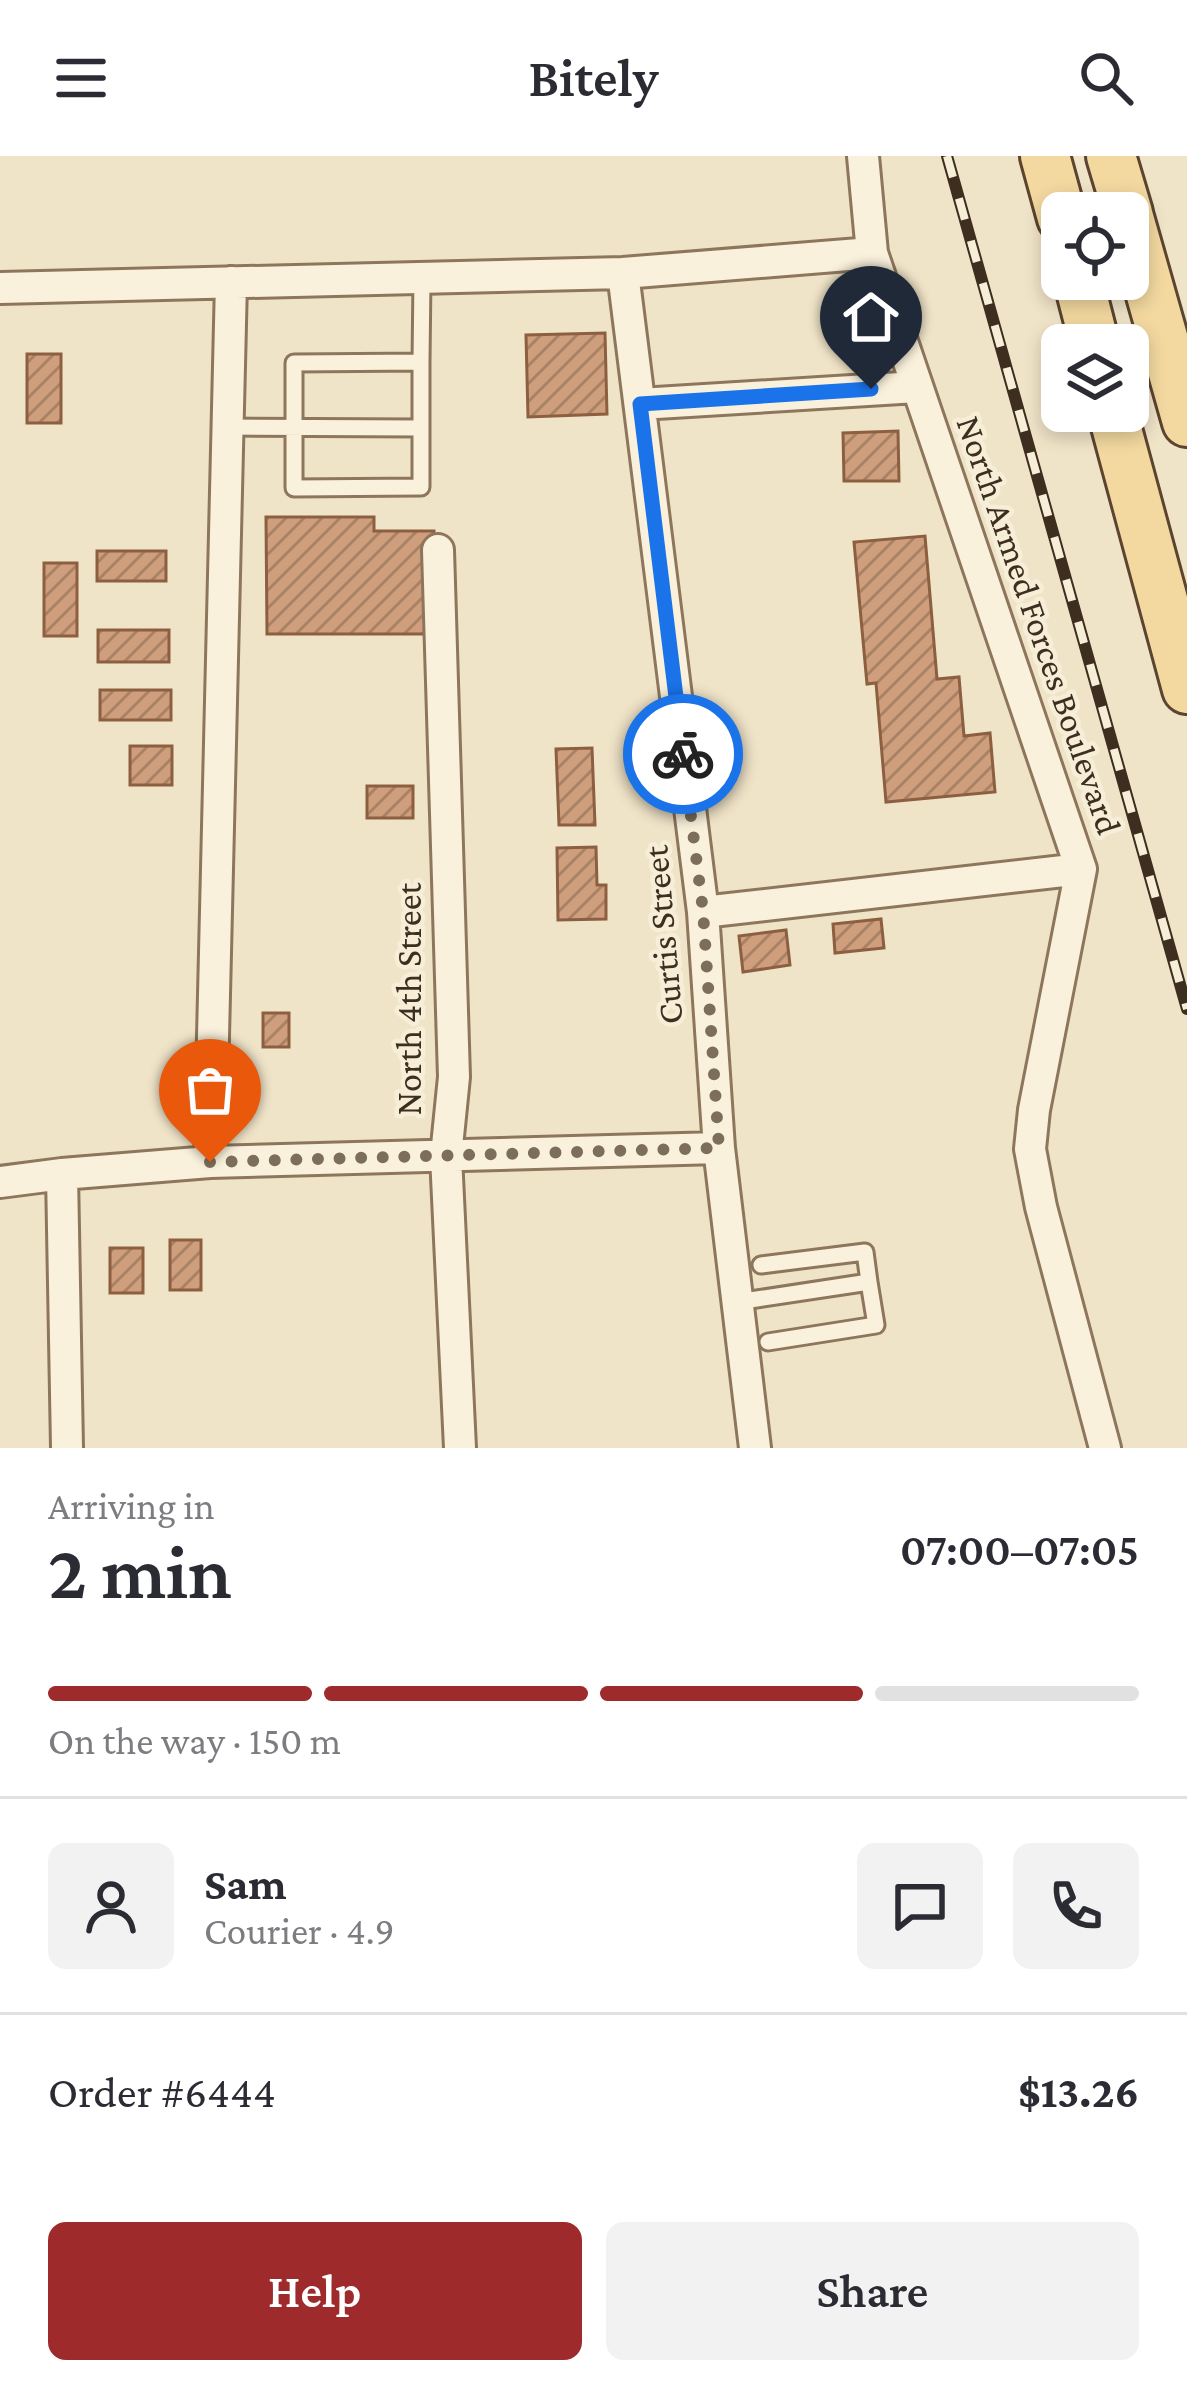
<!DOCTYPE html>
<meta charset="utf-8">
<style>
:root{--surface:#fff;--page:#f2f2f3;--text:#2b2b33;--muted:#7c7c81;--line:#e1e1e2;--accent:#9e2a2b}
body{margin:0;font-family:"Crimson Pro",serif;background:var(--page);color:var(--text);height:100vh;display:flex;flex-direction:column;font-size:45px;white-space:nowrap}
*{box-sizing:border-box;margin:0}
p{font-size:39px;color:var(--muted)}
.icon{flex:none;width:66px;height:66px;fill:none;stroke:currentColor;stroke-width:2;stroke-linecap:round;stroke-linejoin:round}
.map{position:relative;height:1292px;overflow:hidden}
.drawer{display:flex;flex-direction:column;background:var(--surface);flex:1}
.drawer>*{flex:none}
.tools{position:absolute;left:1041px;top:36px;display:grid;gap:24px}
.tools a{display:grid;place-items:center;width:108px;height:108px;border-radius:18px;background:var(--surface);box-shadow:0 6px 18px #0003;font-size:60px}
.pin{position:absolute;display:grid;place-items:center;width:102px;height:102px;color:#fff;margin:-123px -51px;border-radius:50% 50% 50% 0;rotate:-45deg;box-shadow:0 0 12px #0007}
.pin .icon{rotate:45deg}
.courier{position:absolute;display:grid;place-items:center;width:120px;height:120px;margin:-60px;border:9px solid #1a73e8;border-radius:50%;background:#fff;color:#222;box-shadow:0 3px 15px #0007}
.head em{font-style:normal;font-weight:600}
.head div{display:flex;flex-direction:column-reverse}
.head{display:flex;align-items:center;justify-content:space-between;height:204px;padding:0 48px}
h1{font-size:78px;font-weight:600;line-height:90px}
.bar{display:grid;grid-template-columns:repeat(4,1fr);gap:18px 12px;align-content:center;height:144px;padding:0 48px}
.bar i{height:15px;border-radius:9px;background:var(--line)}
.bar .current{background:var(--accent)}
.bar p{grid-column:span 4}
.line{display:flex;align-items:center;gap:30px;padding:0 48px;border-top:3px solid var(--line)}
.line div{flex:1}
.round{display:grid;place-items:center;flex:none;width:126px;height:126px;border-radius:18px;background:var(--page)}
.action{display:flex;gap:24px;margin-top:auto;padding:24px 48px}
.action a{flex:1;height:138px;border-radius:18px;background:var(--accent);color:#fff;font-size:48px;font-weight:600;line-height:138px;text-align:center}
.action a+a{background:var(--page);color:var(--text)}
header{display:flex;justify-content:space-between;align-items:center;height:156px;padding:0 48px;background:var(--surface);font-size:54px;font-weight:600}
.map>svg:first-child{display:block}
</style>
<header><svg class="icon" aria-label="menu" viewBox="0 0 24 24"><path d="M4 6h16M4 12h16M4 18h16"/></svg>Bitely<svg class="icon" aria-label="search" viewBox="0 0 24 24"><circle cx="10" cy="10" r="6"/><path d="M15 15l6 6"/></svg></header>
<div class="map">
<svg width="1187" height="1292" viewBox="0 0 1187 1292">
<defs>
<pattern id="building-hatch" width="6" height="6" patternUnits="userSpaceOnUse" patternTransform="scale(3)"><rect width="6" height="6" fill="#cf9f7d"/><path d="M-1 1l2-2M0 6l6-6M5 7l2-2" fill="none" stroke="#a98266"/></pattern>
</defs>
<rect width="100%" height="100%" fill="#f0e4c8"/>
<path fill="url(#building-hatch)" stroke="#8d5f41" stroke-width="3" d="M 605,177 L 607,258 L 528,261 L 526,179 Z
M 27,198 L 61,198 L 61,267 L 27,267 Z
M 898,275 L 899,325 L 844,325 L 843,277 Z
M 266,361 L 374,361 L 374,375 L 434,375 L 434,478 L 267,478 Z
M 925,380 L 937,523 L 959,521 L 964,580 L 990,577 L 995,636 L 886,646 L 876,527 L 867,528 L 854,386 Z
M 97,395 L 166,395 L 166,425 L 97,425 Z
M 44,407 L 77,407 L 77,480 L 44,480 Z
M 98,474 L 169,474 L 169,506 L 98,506 Z
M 100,534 L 171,534 L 171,564 L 100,564 Z
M 130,590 L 172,590 L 172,629 L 130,629 Z
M 592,592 L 595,669 L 559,669 L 556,593 Z
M 367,630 L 413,630 L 413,662 L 367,662 Z
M 596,691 L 597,729 L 606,729 L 606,763 L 558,764 L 557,692 Z
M 881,763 L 884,792 L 835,797 L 833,768 Z
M 786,774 L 790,809 L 743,816 L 739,780 Z
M 263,857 L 289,857 L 289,891 L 263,891 Z
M 170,1084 L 201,1084 L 201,1134 L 170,1134 Z
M 110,1092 L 143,1092 L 143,1137 L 110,1137 Z"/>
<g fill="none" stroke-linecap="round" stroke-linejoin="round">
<g stroke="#8d765c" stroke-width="21">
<path id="service" d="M 421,206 L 421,331 L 294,332 L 294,207 Z
M 421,206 L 422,122
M 227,271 L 421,272
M 761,1109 L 865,1096 L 869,1126
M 737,1146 L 869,1126 L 876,1169 L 768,1186"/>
</g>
<g stroke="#8d765c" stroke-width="36">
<path id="minor" d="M 863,0 L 872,97 L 1081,713 L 1034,954 L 1030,993 L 1041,1051 L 1105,1292
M 623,117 L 703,756 L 719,992 L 755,1292
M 0,132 L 623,117 L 872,97
M 640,248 L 917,231
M 438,394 L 454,921 L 446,1000 L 460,1292
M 703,756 L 1081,713
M 210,1006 L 231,126
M 62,1018 L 67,1292
M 0,1026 L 62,1018 L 210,1006 L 719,992"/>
</g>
<g stroke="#5b4430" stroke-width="54">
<path id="primary" d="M 1045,0 L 1062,62
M 1111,0 L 1128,57
M 1128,58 L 1187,266
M 1078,123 L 1095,189
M 1112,255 L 1187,533"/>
</g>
<use href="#service" stroke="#faf1dc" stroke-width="15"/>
<use href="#minor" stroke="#faf1dc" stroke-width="30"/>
<use href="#primary" stroke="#f3d9a0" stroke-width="48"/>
<g stroke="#3d2e20" stroke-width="12">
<path id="rail" d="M 947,0 L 1187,853"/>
</g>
<use href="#rail" stroke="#f7eed8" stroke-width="8" stroke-dasharray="22" stroke-linecap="butt"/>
</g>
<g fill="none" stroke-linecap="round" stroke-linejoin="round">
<path stroke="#7c6e5b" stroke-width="12" stroke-dasharray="0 21.6" d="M 210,1006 L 719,992 L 703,755 L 683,598"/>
<path stroke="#1a73e8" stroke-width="15" d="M 683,598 L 640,248 L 871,233"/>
</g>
<g text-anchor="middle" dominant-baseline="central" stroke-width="9" stroke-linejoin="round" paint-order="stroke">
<g font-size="36" fill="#3d2e20" stroke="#f7eed8">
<text transform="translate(1039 469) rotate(71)">North Armed Forces Boulevard</text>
<text transform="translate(663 779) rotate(-95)">Curtis Street</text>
<text transform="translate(409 843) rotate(-90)">North 4th Street</text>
</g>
</g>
</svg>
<div class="tools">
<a><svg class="icon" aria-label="locate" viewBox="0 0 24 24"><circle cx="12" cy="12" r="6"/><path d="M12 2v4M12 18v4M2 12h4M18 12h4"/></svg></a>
<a><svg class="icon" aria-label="layers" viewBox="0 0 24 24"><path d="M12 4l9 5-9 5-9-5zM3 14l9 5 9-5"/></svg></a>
</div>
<div class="pin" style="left:210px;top:1006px;background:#ea580c"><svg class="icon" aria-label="bag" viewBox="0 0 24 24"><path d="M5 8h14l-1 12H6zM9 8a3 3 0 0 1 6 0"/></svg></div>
<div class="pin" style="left:871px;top:233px;background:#1f2937"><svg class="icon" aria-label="home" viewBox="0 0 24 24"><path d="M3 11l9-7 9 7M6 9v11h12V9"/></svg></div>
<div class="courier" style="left:683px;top:598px"><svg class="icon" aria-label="bike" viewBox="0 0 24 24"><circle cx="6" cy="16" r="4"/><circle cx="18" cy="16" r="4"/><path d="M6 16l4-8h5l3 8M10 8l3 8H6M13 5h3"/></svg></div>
</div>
<section class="drawer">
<div class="head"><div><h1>2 min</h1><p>Arriving in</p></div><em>07:00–07:05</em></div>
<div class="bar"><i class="current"></i><i class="current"></i><i class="current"></i><i></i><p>On the way · 150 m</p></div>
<div class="line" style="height:216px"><a class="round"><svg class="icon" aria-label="person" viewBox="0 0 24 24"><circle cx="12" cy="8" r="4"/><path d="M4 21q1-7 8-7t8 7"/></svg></a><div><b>Sam</b><p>Courier · 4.9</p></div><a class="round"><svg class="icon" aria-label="chat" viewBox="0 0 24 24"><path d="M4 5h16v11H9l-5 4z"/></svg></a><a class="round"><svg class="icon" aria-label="phone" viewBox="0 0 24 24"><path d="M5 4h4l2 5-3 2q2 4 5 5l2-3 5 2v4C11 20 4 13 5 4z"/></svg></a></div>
<div class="line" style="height:156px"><div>Order #6444</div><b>$13.26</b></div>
<div class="action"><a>Help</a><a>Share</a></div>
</section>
